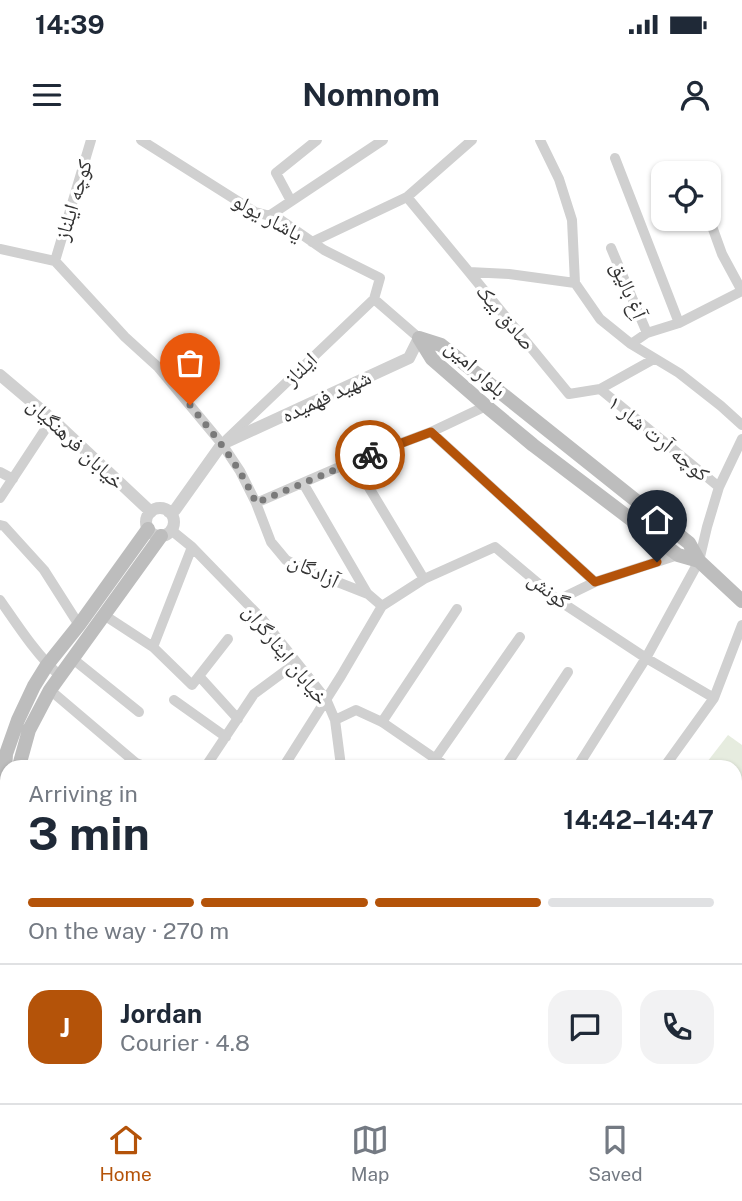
<!DOCTYPE html>
<meta charset="utf-8">
<style>
:root{--surface:#fff;--page:#f2f2f3;--text:#1f2937;--muted:#747a83;--line:#e0e1e3;--accent:#b45309}
body{margin:0;font-family:"Public Sans","Noto Naskh Arabic",sans-serif;background:var(--page);color:var(--text);height:100vh;display:flex;flex-direction:column;font-size:26px;white-space:nowrap}
*{box-sizing:border-box;margin:0}
p{font-size:23px;color:var(--muted)}
.icon{flex:none;width:38px;height:38px;fill:none;stroke:currentColor;stroke-width:2;stroke-linecap:round;stroke-linejoin:round}
.map{position:relative;flex:1;overflow:hidden}
.panel{position:absolute;left:0px;top:620px;width:742px;height:345px;display:flex;flex-direction:column;background:var(--surface);border-radius:21px 21px 0 0;box-shadow:0 2px 5px #0004}
.panel>*{flex:none}
.buttons{position:absolute;left:651px;top:21px;display:grid;gap:14px}
.buttons a{display:grid;place-items:center;width:70px;height:70px;border-radius:14px;background:var(--surface);box-shadow:0 2px 5px #0004;font-size:35px}
.pin{position:absolute;display:grid;place-items:center;width:60px;height:60px;color:#fff;margin:-72px -30px;border-radius:50% 50% 50% 0;rotate:-45deg;box-shadow:0 0 7px #0007}
.pin .icon{rotate:45deg}
.courier{position:absolute;display:grid;place-items:center;width:70px;height:70px;margin:-35px;border:5px solid #b45309;border-radius:50%;background:#fff;color:#222;box-shadow:0 2px 9px #0007}
.summary em{font-style:normal;font-weight:700}
.summary div{display:flex;flex-direction:column-reverse}
.summary{display:flex;align-items:center;justify-content:space-between;height:119px;padding:0 28px}
h1{font-size:46px;font-weight:700;line-height:52px}
.bar{display:grid;grid-template-columns:repeat(4,1fr);gap:10px 7px;align-content:center;height:84px;padding:0 28px}
.bar i{height:9px;border-radius:5px;background:var(--line)}
.bar .active{background:var(--accent)}
.bar p{grid-column:span 4}
.line{display:flex;align-items:center;gap:18px;padding:0 28px;border-top:2px solid var(--line)}
.line div{flex:1}
.round{display:grid;place-items:center;flex:none;width:74px;height:74px;border-radius:21px;background:var(--page)}
.status{display:flex;justify-content:space-between;align-items:center;height:49px;padding:0 35px;background:var(--surface);direction:ltr}
.status svg{height:19px;fill:currentColor}
header{display:flex;justify-content:space-between;align-items:center;height:91px;padding:0 28px;background:var(--surface);font-size:32px;font-weight:700}
.tabs{display:flex;justify-content:space-around;align-items:center;height:98px;border-top:2px solid var(--line);background:var(--surface);font-size:19px;color:var(--muted)}
.tabs a{display:grid;justify-items:center;gap:4px}
.tabs .active{color:var(--accent)}
.map>svg:first-child{display:block}
</style>
<div class="status"><b>14:39</b><svg viewBox="0 0 49 12"><path d="M0 12V9h3v3zM5 12V6h3v6zM10 12V3h3v9zM15 12V0h3v12zM26 1h20v11H26zM47 4h2v5h-2z"/></svg></div>
<header><svg class="icon" aria-label="menu" viewBox="0 0 24 24"><path d="M4 6h16M4 12h16M4 18h16"/></svg>Nomnom<svg class="icon" aria-label="person" viewBox="0 0 24 24"><circle cx="12" cy="8" r="4"/><path d="M4 21q1-7 8-7t8 7"/></svg></header>
<div class="map">
<svg width="742" height="963" viewBox="0 0 742 963">
<rect width="100%" height="100%" fill="#fff"/>
<path fill="#e6ecdf" d="M 728,595 L 742,605 L 742,707 L 735,702 L 735,626 L 704,626 Z
M 735,736 L 742,741 L 742,763 L 735,772 Z"/>
<g fill="none" stroke-linecap="round" stroke-linejoin="round">
<path stroke="#d0d0d0" stroke-width="10" d="M 141,0 L 255,72 L 278,78 L 324,110 L 380,138 L 374,159
M 540,0 L 559,39 L 572,80 L 575,143
M 615,18 L 679,183 L 742,151 L 722,114 L 709,78
M 407,57 L 469,132
M 291,61 L 276,33 L 317,0
M 269,76 L 383,0
M 312,102 L 407,57 L 472,0
M 611,108 L 647,193
M 0,109 L 55,121 L 125,197 L 158,227 L 222,304 L 240,331 L 256,363 L 271,402 L 286,420 L 302,428 L 368,454 L 382,466
M 55,121 L 91,0
M 631,204 L 647,193 L 679,183
M 654,219 L 600,249 L 569,254 L 469,132 L 509,134 L 575,143 L 600,179 L 631,204 L 679,233 L 721,266 L 742,285
M 600,249 L 719,347
M 431,292 L 595,442
M 227,299 L 374,159 L 419,198
M 353,321 L 424,439
M 0,332 L 13,339
M 303,343 L 367,453
M 0,358 L 52,279
M 256,363 L 353,321 L 431,292 L 486,266
M 0,385 L 4,386 L 44,430 L 79,485
M 171,390 L 192,407 L 263,480 L 326,559 L 335,580 L 356,570 L 382,582 L 446,626
M 0,460 C 18,486 36,514 60,536
M 558,460 L 595,442 L 678,415
M 104,475 L 153,507 L 192,545 L 228,499
M 153,507 L 192,407
M 73,519 L 139,572
M 199,536 L 238,579
M 50,550 L 136,623 L 144,626
M 174,560 L 226,597
M 335,580 L 341,626
M 382,582 L 457,469
M 206,626 L 254,554 L 296,523
M 284,626 L 341,536 L 382,466 L 424,439 L 495,407 L 558,460 L 646,518 L 714,558
M 430,626 L 520,497
M 506,626 L 568,532
M 578,626 L 646,518 L 699,421 L 707,387 L 719,347 L 742,299
M 665,626 L 714,558 L 742,485
M 0,846 L 7,845
M 735,847 L 742,851
M 735,894 L 742,899
M 173,957 L 175,963
M 303,957 L 303,963
M 434,957 L 448,963
M 554,957 L 560,963
M 685,957 L 690,963
M 10,963 L 26,957
M 267,963 L 274,957
M 359,963 L 361,957
M 498,963 L 500,957
M 622,963 L 629,957"/>
<path stroke="#d0d0d0" stroke-width="12" d="M 0,235 L 52,279 L 151,372
M146 382a14 14 0 1 1 28 0a14 14 0 1 1-28 0Z
M 169,372 L 175,370 L 222,304 L 409,218 L 419,198"/>
<path stroke="#bdbdbd" stroke-width="14" d="M 419,198 L 441,205 L 689,403 L 699,421 L 742,461
M 419,198 L 432,219 L 486,266 L 533,305 L 678,415 L 699,421
M 19,626 L 29,590 L 50,550 L 161,396
M 7,824 L 1,789 L 3,667 L 6,614 L 18,580 L 34,546 L 47,525 L 79,485 L 148,389
M 57,957 L 59,963
M 35,963 L 35,957"/>
</g>
<g fill="none" stroke-linecap="round" stroke-linejoin="round">
<path stroke="#7a7a7a" stroke-width="7" stroke-dasharray="0 12.6" d="M 190,265 C 216,297 240,326 256,363 L 370,315"/>
<path stroke="#b45309" stroke-width="9" d="M 370,315 L 431,292 L 595,442 L 657,422"/>
</g>
<g text-anchor="middle" dominant-baseline="central" stroke-width="7" stroke-linejoin="round" paint-order="stroke">
<g font-size="21" fill="#333" stroke="#fff">
<text transform="translate(73 60) rotate(-73)">کوچه ایلناز</text>
<text transform="translate(268 77) rotate(29)">یاشار یولو</text>
<text transform="translate(629 150) rotate(67)">آِغ بالیق</text>
<text transform="translate(506 177) rotate(50)">صادق بیک</text>
<text transform="translate(476 228) rotate(42)">بلوار امین</text>
<text transform="translate(300 229) rotate(-44)">ایلناز</text>
<text transform="translate(326 256) rotate(-25)">شهید فهمیده</text>
<text transform="translate(659 298) rotate(39)">کوچه آرت شار ۱</text>
<text transform="translate(76 303) rotate(43)">خیابان فرهنگیان</text>
<text transform="translate(314 430) rotate(26)">آزادگان</text>
<text transform="translate(549 450) rotate(38)">گونش</text>
<text transform="translate(286 514) rotate(51)">خیابان ایثارگران</text>
</g>
</g>
</svg>
<div class="buttons">
<a><svg class="icon" aria-label="locate" viewBox="0 0 24 24"><circle cx="12" cy="12" r="6"/><path d="M12 2v4M12 18v4M2 12h4M18 12h4"/></svg></a>
</div>
<div class="pin" style="left:190px;top:265px;background:#ea580c"><svg class="icon" aria-label="bag" viewBox="0 0 24 24"><path d="M5 8h14l-1 12H6zM9 8a3 3 0 0 1 6 0"/></svg></div>
<div class="pin" style="left:657px;top:422px;background:#1f2937"><svg class="icon" aria-label="home" viewBox="0 0 24 24"><path d="M3 11l9-7 9 7M6 9v11h12V9"/></svg></div>
<div class="courier" style="left:370px;top:315px"><svg class="icon" aria-label="bike" viewBox="0 0 24 24"><circle cx="6" cy="16" r="4"/><circle cx="18" cy="16" r="4"/><path d="M6 16l4-8h5l3 8M10 8l3 8H6M13 5h3"/></svg></div>
<section class="panel">
<div class="summary"><div><h1>3 min</h1><p>Arriving in</p></div><em>14:42–14:47</em></div>
<div class="bar"><i class="active"></i><i class="active"></i><i class="active"></i><i></i><p>On the way · 270 m</p></div>
<div class="line" style="height:126px"><b class="round" style="background:var(--accent);color:#fff">J</b><div><b>Jordan</b><p>Courier · 4.8</p></div><a class="round"><svg class="icon" aria-label="chat" viewBox="0 0 24 24"><path d="M4 5h16v11H9l-5 4z"/></svg></a><a class="round"><svg class="icon" aria-label="phone" viewBox="0 0 24 24"><path d="M5 4h4l2 5-3 2q2 4 5 5l2-3 5 2v4C11 20 4 13 5 4z"/></svg></a></div>
</section>
</div>
<nav class="tabs">
<a class="active"><svg class="icon" aria-label="home" viewBox="0 0 24 24"><path d="M3 11l9-7 9 7M6 9v11h12V9"/></svg>Home</a>
<a><svg class="icon" aria-label="map" viewBox="0 0 24 24"><path d="M3 6l6-2 6 2 6-2v14l-6 2-6-2-6 2zM9 4v14M15 6v14"/></svg>Map</a>
<a><svg class="icon" aria-label="saved" viewBox="0 0 24 24"><path d="M7 4h10v16l-5-4-5 4z"/></svg>Saved</a>
</nav>
